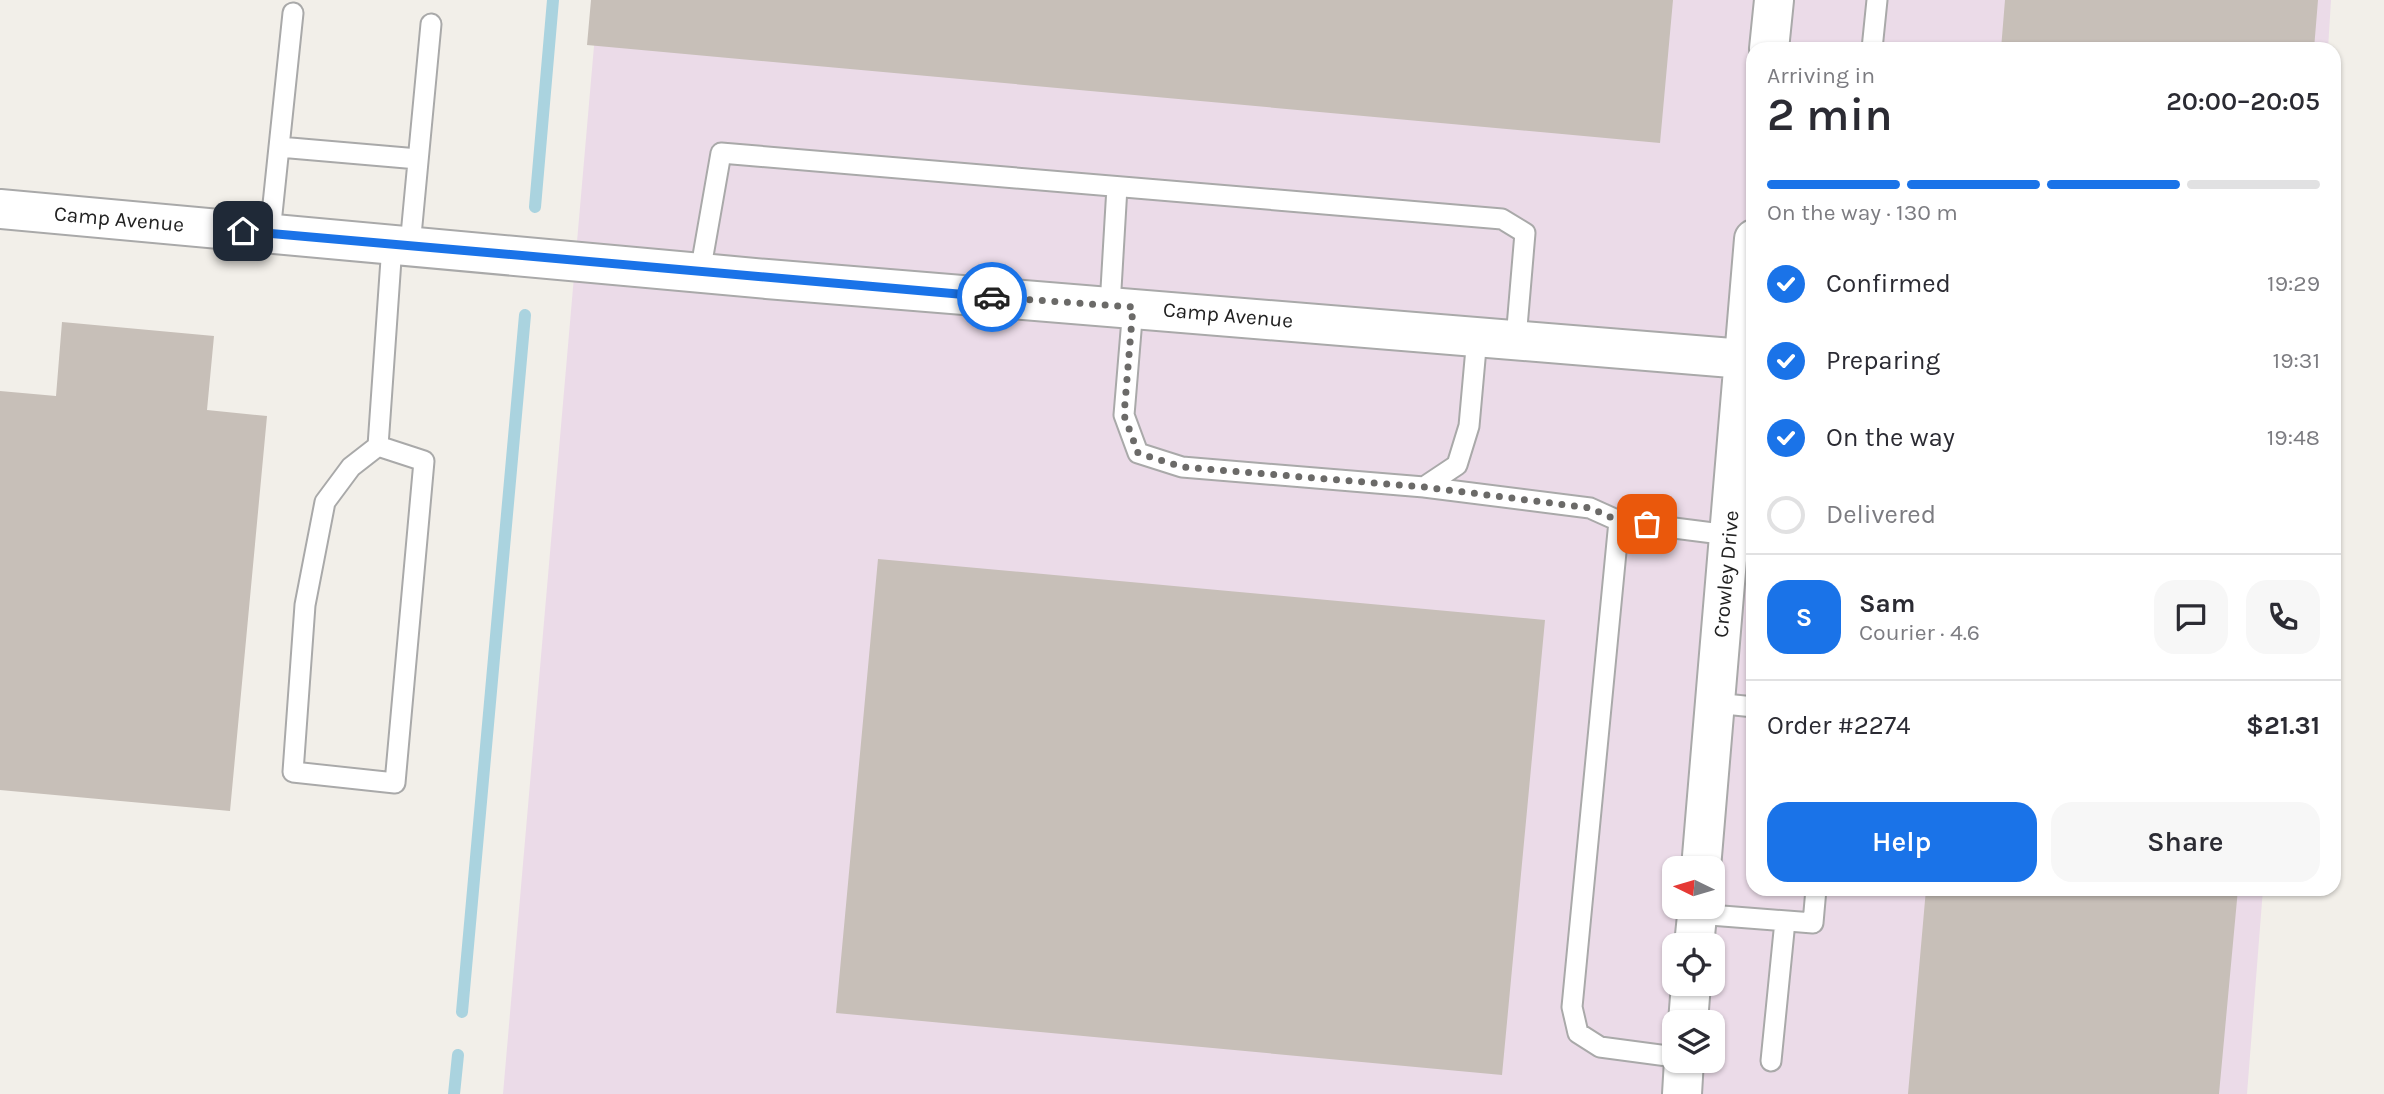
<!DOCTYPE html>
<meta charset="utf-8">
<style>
:root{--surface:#fff;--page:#f7f7f7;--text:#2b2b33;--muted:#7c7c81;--line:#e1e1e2;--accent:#1a73e8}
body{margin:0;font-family:Karla,sans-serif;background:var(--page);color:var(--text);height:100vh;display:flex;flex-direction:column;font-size:26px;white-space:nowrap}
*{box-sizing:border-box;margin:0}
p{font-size:23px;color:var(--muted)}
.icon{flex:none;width:38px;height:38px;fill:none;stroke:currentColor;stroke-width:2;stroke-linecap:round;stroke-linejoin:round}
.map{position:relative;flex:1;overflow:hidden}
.details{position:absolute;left:1746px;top:42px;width:595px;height:854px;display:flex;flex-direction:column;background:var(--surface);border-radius:21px;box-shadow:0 2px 5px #0004}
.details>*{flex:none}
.needle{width:46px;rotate:275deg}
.tools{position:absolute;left:1662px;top:856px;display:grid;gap:14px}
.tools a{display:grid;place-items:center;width:63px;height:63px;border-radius:14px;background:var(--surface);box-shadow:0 2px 5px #0004;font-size:35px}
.pin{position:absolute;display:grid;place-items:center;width:60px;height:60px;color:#fff;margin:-30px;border-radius:14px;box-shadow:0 4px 10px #0006}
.courier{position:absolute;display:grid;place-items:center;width:70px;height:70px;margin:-35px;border:5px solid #1a73e8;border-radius:50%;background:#fff;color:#222;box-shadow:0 2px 9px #0007}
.summary em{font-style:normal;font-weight:600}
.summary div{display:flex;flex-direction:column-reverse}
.summary{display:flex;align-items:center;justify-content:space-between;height:119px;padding:0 21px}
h1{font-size:46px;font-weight:600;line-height:52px}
.bar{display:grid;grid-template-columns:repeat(4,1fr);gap:10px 7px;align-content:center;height:84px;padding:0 21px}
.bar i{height:9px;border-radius:5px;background:var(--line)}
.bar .current{background:var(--accent)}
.bar p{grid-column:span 4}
.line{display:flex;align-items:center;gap:18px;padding:0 21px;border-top:2px solid var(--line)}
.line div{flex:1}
.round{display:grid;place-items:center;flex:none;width:74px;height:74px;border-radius:21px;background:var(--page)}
ol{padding:0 21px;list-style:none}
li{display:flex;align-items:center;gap:21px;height:77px}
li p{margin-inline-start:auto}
li .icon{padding:7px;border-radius:50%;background:var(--accent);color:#fff;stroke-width:4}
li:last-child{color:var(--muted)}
li i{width:38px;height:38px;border:4px solid var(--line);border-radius:50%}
.button{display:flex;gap:14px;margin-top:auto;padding:14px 21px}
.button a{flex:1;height:80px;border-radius:21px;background:var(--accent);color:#fff;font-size:28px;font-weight:600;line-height:80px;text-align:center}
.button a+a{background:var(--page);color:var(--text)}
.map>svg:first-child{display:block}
</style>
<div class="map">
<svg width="2384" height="1094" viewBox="0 0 2384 1094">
<rect width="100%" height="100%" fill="#f2efe9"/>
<path fill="#ebdbe8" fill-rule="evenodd" d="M 598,0 L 2331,0 L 2328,49 L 1754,49 L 1754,889 L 2263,889 L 2247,1094 L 503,1094 ZM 1675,868 L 1713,868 L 1713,906 L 1675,906 ZM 1675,945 L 1713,945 L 1713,984 L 1675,984 ZM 1675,1022 L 1713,1022 L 1713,1060 L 1675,1060 Z"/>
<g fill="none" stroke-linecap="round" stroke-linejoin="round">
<path stroke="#aad3df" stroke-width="12" d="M 535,207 L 553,0
M 462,1012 L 525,315
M 454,1094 L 458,1055"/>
</g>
<path fill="#c7bfb8" d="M 591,0 L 1673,0 L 1660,143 L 587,45 Z
M 2005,0 L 2318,0 L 2314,49 L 2001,49 Z
M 62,322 L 214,336 L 207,410 L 267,416 L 230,811 L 0,790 L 0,391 L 56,396 Z
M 878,559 L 1545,620 L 1502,1075 L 836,1013 Z
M 1926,889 L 2238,889 L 2219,1094 L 1908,1094 Z"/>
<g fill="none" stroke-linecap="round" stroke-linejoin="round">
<g stroke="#a9a9a9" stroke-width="23">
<path id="service" d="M 1872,49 L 1877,0
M 279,147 L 418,159
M 270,233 L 293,13
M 410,246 L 431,24
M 700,273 L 721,153 L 1502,219 L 1525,233 L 1516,339
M 1110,306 L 1117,187
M 1133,307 L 1124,415 L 1138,453 L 1182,467 L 1424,487 L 1457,465 L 1469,426 L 1477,337
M 378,446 L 424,461 L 395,783 L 293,772 L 305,605 L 325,502 L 351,467 L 378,446 L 392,245
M 1424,487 L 1590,508 L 1619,521 L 1729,535
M 1619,521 L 1572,1007 L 1578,1033 L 1600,1047 L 1675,1057
M 1715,703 L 1754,707
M 1697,914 L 1813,923 L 1816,889
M 1771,1061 L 1785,921"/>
</g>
<g stroke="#a9a9a9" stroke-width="42">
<path id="minor" d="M 1769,49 L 1774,0
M 0,209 L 767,279 L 1744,359
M 1701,868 L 1754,239
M 1694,945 L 1698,906
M 1688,1022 L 1691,984
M 1682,1094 L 1684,1060"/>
</g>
<use href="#service" stroke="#fff" stroke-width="19"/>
<use href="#minor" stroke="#fff" stroke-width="38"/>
</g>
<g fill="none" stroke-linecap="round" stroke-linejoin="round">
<path stroke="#6b6a68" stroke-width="7" stroke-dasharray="0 12.6" d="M 992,297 L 1133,307 L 1124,415 L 1138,453 L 1182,467 L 1424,487 L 1590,508 L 1619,521 L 1647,524"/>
<path stroke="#1a73e8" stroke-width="9" d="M 243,231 L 992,297"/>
</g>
<g text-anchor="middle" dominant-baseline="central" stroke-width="5" stroke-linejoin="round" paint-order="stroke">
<g font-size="21" fill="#222" stroke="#fff">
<text transform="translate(119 219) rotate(5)">Camp Avenue</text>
<text transform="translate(1228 315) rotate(5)">Camp Avenue</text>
<text transform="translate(1726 574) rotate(-85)">Crowley Drive</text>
</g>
</g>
</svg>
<div class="tools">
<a><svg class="needle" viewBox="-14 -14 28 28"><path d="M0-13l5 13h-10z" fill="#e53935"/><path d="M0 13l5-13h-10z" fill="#7c7c81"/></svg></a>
<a><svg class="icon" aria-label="locate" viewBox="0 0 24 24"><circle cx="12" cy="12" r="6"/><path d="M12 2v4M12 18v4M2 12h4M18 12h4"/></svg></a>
<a><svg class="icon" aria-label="layers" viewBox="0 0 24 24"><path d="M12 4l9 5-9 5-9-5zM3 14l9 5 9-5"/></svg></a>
</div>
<div class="pin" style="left:1647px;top:524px;background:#ea580c"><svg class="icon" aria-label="bag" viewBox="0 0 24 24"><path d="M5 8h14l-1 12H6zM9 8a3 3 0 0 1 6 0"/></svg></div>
<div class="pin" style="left:243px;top:231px;background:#1f2937"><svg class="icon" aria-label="home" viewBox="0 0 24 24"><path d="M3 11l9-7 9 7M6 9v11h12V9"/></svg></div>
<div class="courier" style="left:992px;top:297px"><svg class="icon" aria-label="car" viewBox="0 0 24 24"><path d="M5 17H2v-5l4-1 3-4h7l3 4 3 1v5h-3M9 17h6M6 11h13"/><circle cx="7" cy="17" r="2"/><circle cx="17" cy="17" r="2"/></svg></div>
<section class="details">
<div class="summary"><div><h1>2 min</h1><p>Arriving in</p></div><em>20:00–20:05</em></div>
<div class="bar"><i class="current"></i><i class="current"></i><i class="current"></i><i></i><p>On the way · 130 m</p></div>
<ol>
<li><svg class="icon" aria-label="check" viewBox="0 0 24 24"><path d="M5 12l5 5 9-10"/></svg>Confirmed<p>19:29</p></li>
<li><svg class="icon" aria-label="check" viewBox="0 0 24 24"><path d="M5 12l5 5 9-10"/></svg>Preparing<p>19:31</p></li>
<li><svg class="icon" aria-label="check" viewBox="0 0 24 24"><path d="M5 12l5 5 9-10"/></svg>On the way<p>19:48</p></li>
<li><i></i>Delivered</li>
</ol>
<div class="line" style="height:126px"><b class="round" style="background:var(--accent);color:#fff">S</b><div><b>Sam</b><p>Courier · 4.6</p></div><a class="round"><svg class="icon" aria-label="chat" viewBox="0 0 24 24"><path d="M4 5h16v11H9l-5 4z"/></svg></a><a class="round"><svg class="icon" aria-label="phone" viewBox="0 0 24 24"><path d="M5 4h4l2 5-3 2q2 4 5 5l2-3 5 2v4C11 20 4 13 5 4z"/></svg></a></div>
<div class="line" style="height:91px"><div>Order #2274</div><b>$21.31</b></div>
<div class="button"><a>Help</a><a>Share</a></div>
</section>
</div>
